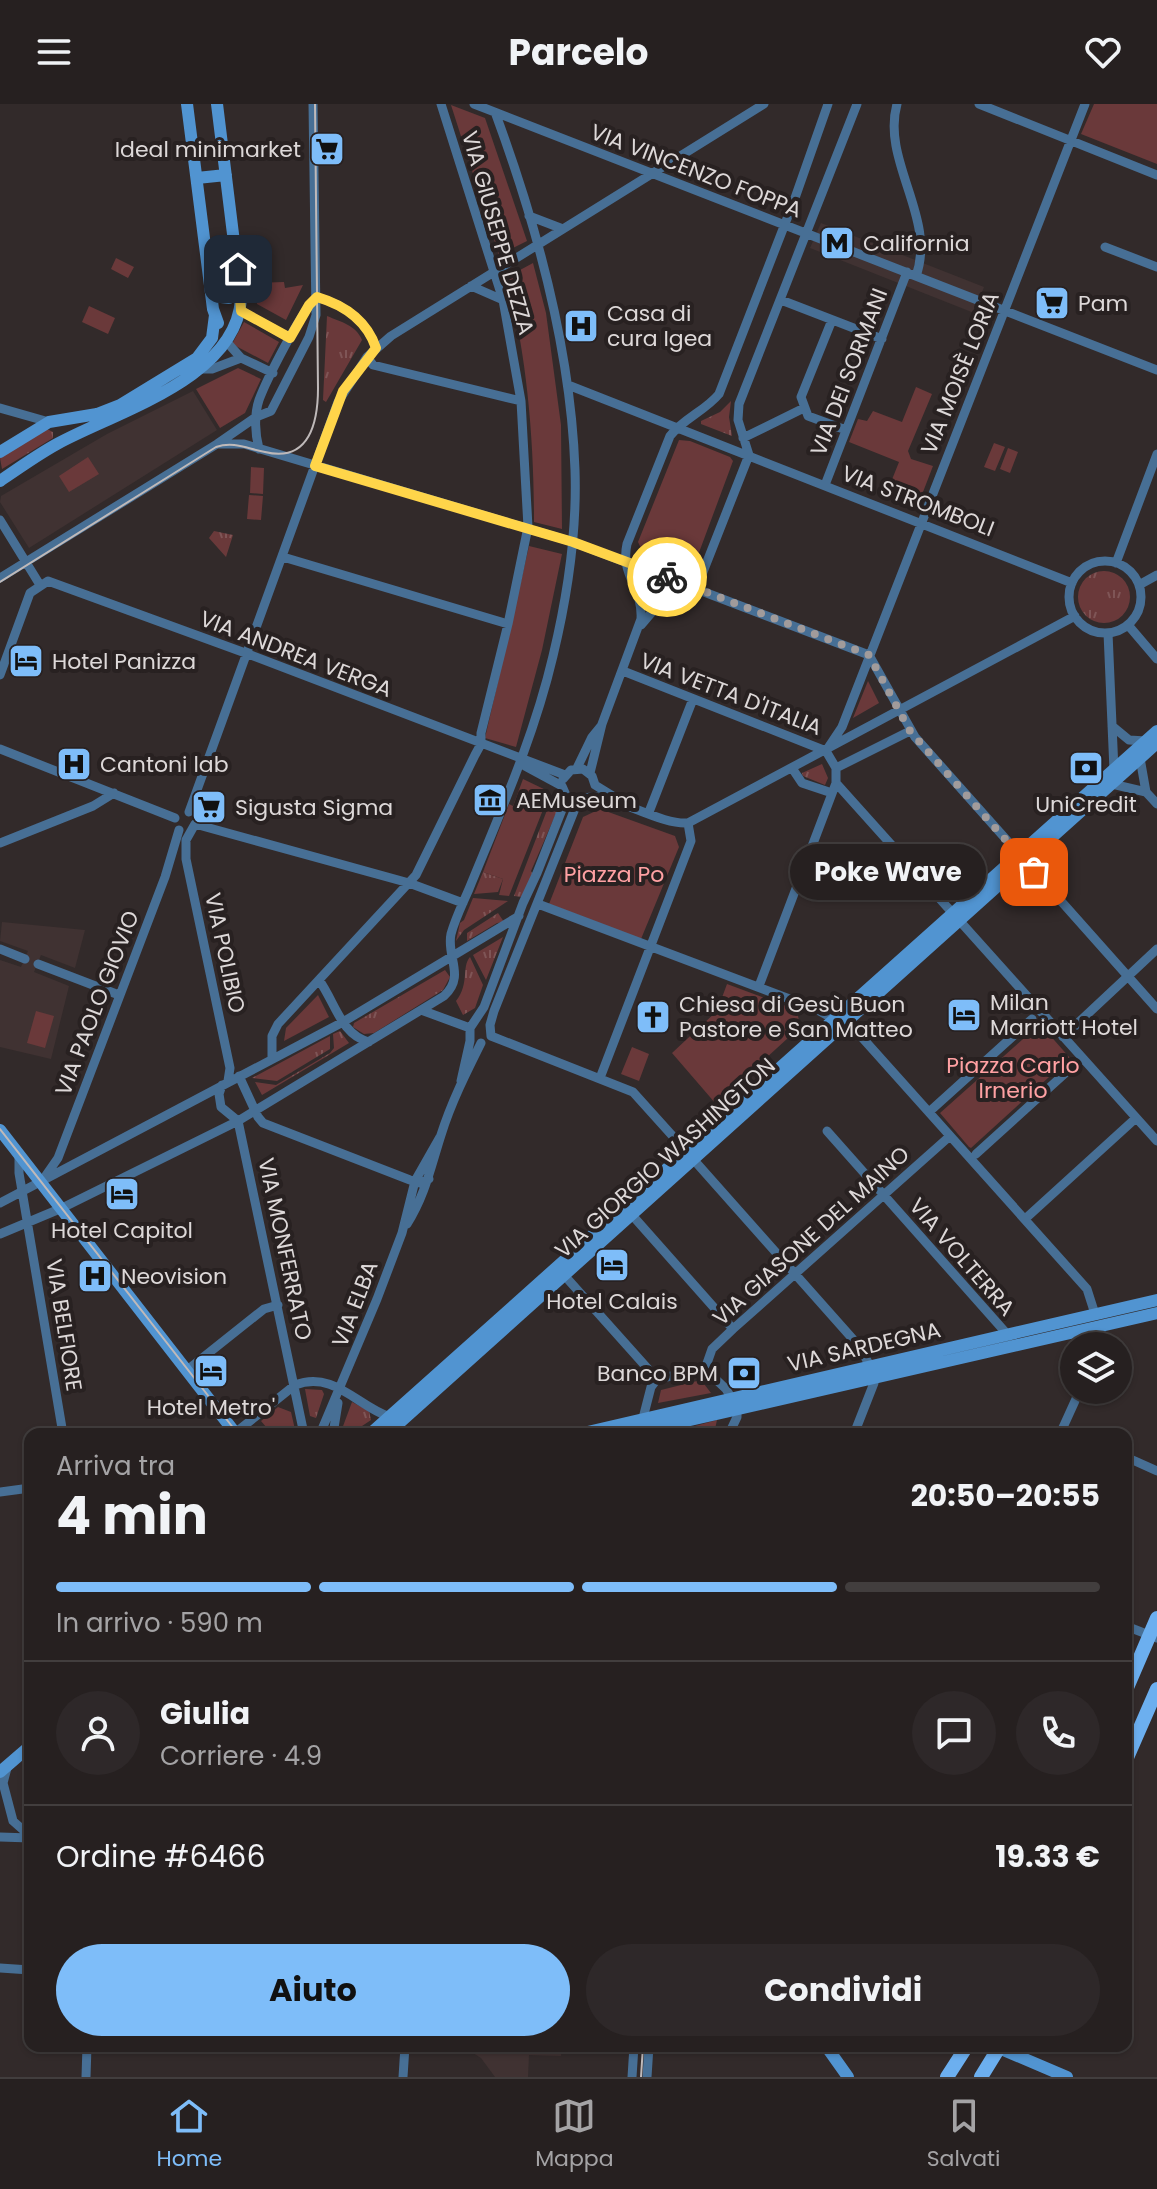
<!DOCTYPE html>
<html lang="it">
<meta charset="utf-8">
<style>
:root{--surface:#262020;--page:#2e2829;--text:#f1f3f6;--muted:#a4a3a5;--line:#423e3e;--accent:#7ebdf9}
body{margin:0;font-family:Poppins,sans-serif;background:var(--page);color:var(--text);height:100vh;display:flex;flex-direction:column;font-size:30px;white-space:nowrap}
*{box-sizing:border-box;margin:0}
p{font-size:26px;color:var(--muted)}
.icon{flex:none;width:44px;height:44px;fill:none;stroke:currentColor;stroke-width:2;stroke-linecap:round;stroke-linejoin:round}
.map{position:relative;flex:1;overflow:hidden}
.drawer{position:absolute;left:24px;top:1324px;width:1108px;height:624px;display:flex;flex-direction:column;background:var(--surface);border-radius:16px;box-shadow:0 2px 6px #0004,0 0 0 2px var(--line)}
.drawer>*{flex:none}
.tools{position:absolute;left:1060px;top:1228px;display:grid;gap:16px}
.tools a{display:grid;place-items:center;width:72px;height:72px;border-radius:50%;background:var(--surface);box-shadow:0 2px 6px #0004,0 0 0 2px var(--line);font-size:40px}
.pin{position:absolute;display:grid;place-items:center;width:68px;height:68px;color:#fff;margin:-34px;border-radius:16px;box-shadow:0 4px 12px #0006}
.courier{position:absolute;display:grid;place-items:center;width:80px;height:80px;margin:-40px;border:6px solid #ffd54a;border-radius:50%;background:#fff;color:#222;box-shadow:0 2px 10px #0007}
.bubble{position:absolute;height:56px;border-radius:28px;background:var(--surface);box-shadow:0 2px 6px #0004,0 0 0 2px var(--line);font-size:26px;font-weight:700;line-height:56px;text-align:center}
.headline em{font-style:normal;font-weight:700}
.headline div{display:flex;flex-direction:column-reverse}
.headline{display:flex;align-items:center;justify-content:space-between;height:136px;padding:0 32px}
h1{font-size:52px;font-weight:700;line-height:60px}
.bar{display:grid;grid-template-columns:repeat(4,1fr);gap:12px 8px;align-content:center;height:96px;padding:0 32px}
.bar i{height:10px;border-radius:6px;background:var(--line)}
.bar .selected{background:var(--accent)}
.bar p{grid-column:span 4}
.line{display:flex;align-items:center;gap:20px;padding:0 32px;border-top:2px solid var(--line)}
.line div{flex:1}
.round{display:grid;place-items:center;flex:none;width:84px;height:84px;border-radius:42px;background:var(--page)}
.cta{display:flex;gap:16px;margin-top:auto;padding:16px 32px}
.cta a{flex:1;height:92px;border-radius:48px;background:var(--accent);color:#111;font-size:32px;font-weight:700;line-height:92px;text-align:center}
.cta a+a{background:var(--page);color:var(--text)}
header{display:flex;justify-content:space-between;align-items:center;height:104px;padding:0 32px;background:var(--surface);font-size:36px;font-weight:700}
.tab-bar{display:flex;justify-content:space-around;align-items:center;height:112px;border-top:2px solid var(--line);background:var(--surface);font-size:22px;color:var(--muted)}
.tab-bar a{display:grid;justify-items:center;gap:4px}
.tab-bar .selected{color:var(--accent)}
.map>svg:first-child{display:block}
</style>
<header><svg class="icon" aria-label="menu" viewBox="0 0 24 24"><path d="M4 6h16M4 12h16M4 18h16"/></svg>Parcelo<svg class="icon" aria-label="heart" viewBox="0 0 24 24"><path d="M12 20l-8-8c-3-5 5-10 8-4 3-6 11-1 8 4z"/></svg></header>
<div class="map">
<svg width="1157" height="1973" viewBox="0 0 1157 1973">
<defs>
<pattern id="grass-tufts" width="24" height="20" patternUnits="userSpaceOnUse" patternTransform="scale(2)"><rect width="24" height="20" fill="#6a393a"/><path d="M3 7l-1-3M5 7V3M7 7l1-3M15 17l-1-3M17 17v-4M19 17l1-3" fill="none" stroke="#7f5556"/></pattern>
</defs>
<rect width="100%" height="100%" fill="#322a2a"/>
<path fill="#403232" d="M 821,119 L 984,183 L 974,209 L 810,144 Z
M 193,287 L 217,326 L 29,444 L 0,398 L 1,392 L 107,330 Z
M 2,818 L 85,826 L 75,864 L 41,851 L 34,868 L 69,882 L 51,955 L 0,943 L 0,856 L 21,863 L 28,847 L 0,837 Z
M 462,1942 L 562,1942 L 561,1952 L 529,1951 L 528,1973 L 495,1973 L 481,1954 Z"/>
<path fill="url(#grass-tufts)" d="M 327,212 C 341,218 356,221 362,236 L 326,298 L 323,296 Z
M 731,297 L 729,313 L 732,332 L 701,320 L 701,317 L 720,308 Z
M 47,325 L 53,328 L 53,334 L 2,365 L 0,354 Z
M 214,427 L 233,431 L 226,453 L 209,434 Z
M1078 493a26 26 0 1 1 52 0a26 26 0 1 1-52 0Z
M 640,472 L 670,485 L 656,492 L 646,488 Z
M 868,577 L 879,599 L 853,614 Z
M 822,660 L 828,674 L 825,681 L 803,672 L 802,669 Z
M 549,701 L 558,705 L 531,767 L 533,771 L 522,793 L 514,792 Z
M 483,768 L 503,775 L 498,788 L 474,790 Z
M 473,794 L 508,797 L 464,826 L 456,837 L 460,819 L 464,816 Z
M 498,809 L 504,818 L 497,819 L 467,837 L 467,829 Z
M 503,833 L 486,876 L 473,851 Z
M 470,853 L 483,881 L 475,904 L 463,911 L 456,897 C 470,879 461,864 470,853 Z
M 445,866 L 450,873 L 443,886 L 374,929 L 364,930 L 353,923 L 354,919 Z
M 340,927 L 349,939 L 262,991 L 255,978 L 276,981 L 330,949 L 334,944 L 333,930 Z
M 330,932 L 330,945 L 277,977 L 252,974 Z
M 305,1285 L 322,1286 L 324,1290 L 316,1314 L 310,1312 Z
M 352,1298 L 369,1307 L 371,1316 L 350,1330 L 342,1325 Z"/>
<path fill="#6a393a" d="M 1094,0 L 1157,0 L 1157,60 L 1081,30 Z
M 451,1 L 485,14 L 527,137 L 499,151 Z
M 116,154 L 134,163 L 128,174 L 111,165 Z
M 533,159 L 546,209 L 561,321 L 562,425 L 534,418 C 534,334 527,254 507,173 Z
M 284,178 L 285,184 L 303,181 L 286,216 L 257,200 L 254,179 Z
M 89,202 L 115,214 L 108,230 L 82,218 Z
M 244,218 L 279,238 L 268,259 L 232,240 Z
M 238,264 L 261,275 L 245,309 L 220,324 L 196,285 Z
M 916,283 L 932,290 L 908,347 L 911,355 L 933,362 L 918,401 C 903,396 904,384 891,378 L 899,358 L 849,338 L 858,315 L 867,317 L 873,307 L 902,318 Z
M 679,336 L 690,337 L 730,353 L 733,357 L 694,462 L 682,466 L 644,451 L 638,438 Z
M 994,339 L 1005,343 L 995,367 L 984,363 Z
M 1008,344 L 1018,348 L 1010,369 L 1000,365 Z
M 88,353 L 99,370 L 69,388 L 59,372 Z
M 251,363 L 264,364 L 263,390 L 250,389 Z
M 249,391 L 263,392 L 261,416 L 247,415 Z
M 529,442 L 562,450 L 542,546 L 516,643 L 485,634 Z
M 523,675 L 550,688 L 509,792 L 499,791 L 503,775 L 483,768 L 509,700 L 513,702 Z
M 600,705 L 675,732 L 679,743 L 641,835 L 549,800 L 583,713 Z
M 727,880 L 797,906 L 800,923 L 716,1000 L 672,949 L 717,907 Z
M 318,891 L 329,913 L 284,937 L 286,924 Z
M 36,907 L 54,912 L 45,944 L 27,939 Z
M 1040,920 L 1070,954 L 971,1044 L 969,1043 L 940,1009 Z
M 632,943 L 649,950 L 639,977 L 621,970 Z
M 701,1276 L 711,1289 L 658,1299 L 661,1286 Z
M 278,1303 L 291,1308 L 296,1330 L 272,1330 L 261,1317 Z
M 717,1316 L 714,1330 L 669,1330 L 669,1329 Z"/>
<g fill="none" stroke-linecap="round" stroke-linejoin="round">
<path stroke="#476f95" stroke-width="9" d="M 474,0 L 1157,266
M 897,0 C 881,57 937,114 916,172
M 979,0 L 1157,71
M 529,112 L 563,125
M 1105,143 L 1157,163
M 471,182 L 503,196
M 317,193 C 344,201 367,217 376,244
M 781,196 L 882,235
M 241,207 L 290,234
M 832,216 L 801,293 L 808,312 L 846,326
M 225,236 L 241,254 L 273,269
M 367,253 L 373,261 L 521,297
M 200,265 L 212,265 L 241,254
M 568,281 L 1072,479
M 0,304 L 49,318
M 743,334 L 804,304
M 217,340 L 244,340 L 573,438 L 869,551 L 915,633 L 1157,905
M 259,345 C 255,330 254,311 259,296 C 266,277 302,205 317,193
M 825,381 L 907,168
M 0,416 L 40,481
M 283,453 L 508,520
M1069 493a36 36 0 1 1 72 0a36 36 0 1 1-72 0Z
M 1116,459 L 1157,350
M 0,474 L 217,340 L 256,313 L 271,307 L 309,233 L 316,211 L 313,0
M 1139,481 L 1157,471
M 641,521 L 658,501 L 695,484 L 701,473 L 749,351 L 738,316 L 739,300 L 857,0
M 1128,521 L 1157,555
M 1108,529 L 1114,666
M 623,567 L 826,647
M 0,571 L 30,489 L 48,477 L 248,550 L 565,671
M 1112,622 L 1129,636 L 1146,637
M 0,645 L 175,714
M 826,647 L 842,623 L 1085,0
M 1140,654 L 1146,688 L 1157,700
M 522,656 L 525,662 L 562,682 L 566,691 L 572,696 C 582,697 588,691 597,693 C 625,697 663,721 688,719 L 1075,512
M 577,664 L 592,633 L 601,622
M 792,664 L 802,679 L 832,689
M 836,664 L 910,627
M 590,669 L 602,620 L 641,515 C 643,484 620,471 627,440 L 670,332 C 684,314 705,307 719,290 L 795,94 L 828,0
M 563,675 L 571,666 L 583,665 L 592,672 L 595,681 L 621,697
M 836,679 L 1157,1037
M 1112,680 L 1146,688
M 189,708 L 338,298 L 367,253 L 391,232 L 764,0
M 649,708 L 693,595
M 195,720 L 409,779 L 463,799
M 195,720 L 186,736 L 186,755 L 230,964 L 228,977
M 0,739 L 93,702 L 114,689
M 538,800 L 816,905 L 858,929 L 1087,1185 L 1095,1210
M 0,845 L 25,855
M 38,860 L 119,891
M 319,876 C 335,898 341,931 369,938
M 759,882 L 836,679 L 836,664 L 826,647
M 421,906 L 470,924
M 491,932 L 490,921 L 494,907 L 578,697
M 491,932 L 633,988 L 687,1048
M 1063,933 L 1157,845
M 272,955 L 272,932 L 278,920 L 416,771 L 475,651 L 481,640 L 481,629 L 508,520 L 528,423 L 521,297 L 503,196 L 441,0
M 239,972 L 258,1013 L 263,1019 L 410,1076 L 420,1079 L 429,1075
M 600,974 L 691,737 L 688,719
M 461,977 L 470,937 L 470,924 L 484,903 L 523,799 L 537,769 L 563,703 L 565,689
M 222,981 L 219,990 L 221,1003 L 238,1017
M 929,1008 L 1032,915
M 238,1017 L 304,1330
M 827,1027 L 1007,1230
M 19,1050 L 19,1069 L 63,1330
M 976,1050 L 1082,954
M 693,1055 L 859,1242 L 870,1262
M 42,1077 L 58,1054 L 165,773 L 179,726
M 0,1099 L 343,918 L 519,812
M 632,1111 L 733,1225
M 1025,1115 L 1136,1014
M 407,1120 C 425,1092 431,1062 441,1031 C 451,999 466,969 481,939
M 0,1130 L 62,1104 L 238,1017 L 444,892 C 466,872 446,853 451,830 C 455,815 463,799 469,785 C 500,709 534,633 553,552 C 567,494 577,426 575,366 C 571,248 536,119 495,8
M 564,1171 L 657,1275
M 1099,1222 L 1102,1232 L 1100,1242
M 705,1265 L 712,1245 L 733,1225 L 950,1032
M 186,1267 L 264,1205 L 278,1201
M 643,1314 L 651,1283 L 657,1275 L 705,1265 L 726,1285 L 732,1295
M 1062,1325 L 1074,1330
M 235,1329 L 295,1281 C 334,1266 358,1303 390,1313
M 320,1330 L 377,1195 L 402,1129 L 415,1077 L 440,1033
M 333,1330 L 338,1299
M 729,1330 L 737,1313 L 737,1306
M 854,1330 L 874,1279 L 873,1273
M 1060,1330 L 1080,1286
M 1126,1353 L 1157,1367
M 0,1388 L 30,1384
M 1126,1522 L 1157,1534
M 7,1664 L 3,1679 L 13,1717 L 30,1732
M 0,1733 L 30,1734
M 0,1864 L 30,1866
M 86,1973 L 87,1942
M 403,1973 L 405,1942
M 632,1973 L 634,1942
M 647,1973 L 649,1942"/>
<path stroke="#5194d1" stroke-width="12" d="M 187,0 L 213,205 L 218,219
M 197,74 L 226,71
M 211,185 L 221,193 L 229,194 L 240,183
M 0,348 L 49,318 L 97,310 L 120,301 L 197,254 L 212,234 L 215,211
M 0,377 C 19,364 37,351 57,340 C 115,308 236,275 241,195 L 217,0
M 0,1026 L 236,1330
M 370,1330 L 1157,627
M 387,1330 L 1157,639
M 579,1330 L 1157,1196
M 629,1330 L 1157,1209
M 0,1668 L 30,1642
M 826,1942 L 848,1973
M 994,1942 L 1067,1973"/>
<path stroke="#6cafef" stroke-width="14" d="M 1126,1586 L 1157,1514
M 1126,1656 L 1157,1585
M 947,1973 L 967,1942
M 981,1973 L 1000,1942"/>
<path stroke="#bfb9b9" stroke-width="2" d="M 0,478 L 216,343 C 234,337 248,345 265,348 C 310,359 318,317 318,284 L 315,0
M 0,1025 L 238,1330
M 641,1973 L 643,1942"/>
</g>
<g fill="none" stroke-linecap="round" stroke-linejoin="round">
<path stroke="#a19b9b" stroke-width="8" stroke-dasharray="0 14.4" d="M 667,473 L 869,551 L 910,627 L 1034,768"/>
<path stroke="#ffd54a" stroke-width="10" d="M 238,165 L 241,207 L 290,234 L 309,201 L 317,193 C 344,201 367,217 376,244 L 343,287 L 315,362 L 573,438 L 667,473"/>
</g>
<defs>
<g id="supermarket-square" transform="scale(1.8)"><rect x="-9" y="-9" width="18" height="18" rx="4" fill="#7ebdf9" stroke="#282121"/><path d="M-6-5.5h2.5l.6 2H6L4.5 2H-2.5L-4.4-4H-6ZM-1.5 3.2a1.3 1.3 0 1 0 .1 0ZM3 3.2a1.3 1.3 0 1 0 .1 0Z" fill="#111"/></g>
<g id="metro-square" transform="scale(1.8)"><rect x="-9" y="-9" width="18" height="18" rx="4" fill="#7ebdf9" stroke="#282121"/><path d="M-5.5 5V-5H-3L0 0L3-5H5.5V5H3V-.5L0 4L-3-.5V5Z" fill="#111"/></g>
<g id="hospital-square" transform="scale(1.8)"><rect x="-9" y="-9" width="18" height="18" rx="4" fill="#7ebdf9" stroke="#282121"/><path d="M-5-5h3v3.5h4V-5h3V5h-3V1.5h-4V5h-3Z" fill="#111"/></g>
<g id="hotel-square" transform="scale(1.8)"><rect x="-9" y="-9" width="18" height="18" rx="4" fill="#7ebdf9" stroke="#282121"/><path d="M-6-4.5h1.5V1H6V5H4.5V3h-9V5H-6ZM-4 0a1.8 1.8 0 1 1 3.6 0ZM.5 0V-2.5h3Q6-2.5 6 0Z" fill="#111"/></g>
<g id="bank-square" transform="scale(1.8)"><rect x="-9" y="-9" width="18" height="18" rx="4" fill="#7ebdf9" stroke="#282121"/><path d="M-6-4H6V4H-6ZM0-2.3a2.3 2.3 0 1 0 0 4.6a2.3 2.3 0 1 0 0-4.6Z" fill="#111"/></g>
<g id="museum-square" transform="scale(1.8)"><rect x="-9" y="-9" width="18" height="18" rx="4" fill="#7ebdf9" stroke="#282121"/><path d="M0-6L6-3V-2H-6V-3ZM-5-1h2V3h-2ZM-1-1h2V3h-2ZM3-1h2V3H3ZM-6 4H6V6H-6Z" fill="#111"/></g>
<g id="church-square" transform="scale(1.8)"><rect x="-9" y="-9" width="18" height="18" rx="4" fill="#7ebdf9" stroke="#282121"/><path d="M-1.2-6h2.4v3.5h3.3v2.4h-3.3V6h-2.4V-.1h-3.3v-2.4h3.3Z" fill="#111"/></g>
</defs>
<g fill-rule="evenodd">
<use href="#supermarket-square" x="327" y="45"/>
<use href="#metro-square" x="837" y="139"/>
<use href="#supermarket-square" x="1052" y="199"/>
<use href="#hospital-square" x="581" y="222"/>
<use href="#hotel-square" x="26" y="557"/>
<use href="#hospital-square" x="74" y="660"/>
<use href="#bank-square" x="1086" y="664"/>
<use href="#museum-square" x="490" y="696"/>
<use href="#supermarket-square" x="209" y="703"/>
<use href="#hotel-square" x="964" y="911"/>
<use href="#church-square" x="653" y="913"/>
<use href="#hotel-square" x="122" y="1090"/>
<use href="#hotel-square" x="612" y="1161"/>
<use href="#hospital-square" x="95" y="1172"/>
<use href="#hotel-square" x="211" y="1267"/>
<use href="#bank-square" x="744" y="1269"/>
</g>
<g text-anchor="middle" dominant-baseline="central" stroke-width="8" stroke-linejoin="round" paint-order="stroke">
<g font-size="22" fill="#ddd8d8" stroke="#282121" text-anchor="start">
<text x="301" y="45" text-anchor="end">Ideal minimarket</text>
<text x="863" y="139">California</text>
<text x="1078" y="199">Pam</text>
<text x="607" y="209">Casa di<tspan x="607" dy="25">cura Igea</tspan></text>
<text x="52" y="557">Hotel Panizza</text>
<text x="100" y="660">Cantoni lab</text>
<text x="516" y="696">AEMuseum</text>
<text x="1086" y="700" text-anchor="middle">UniCredit</text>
<text x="235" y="703">Sigusta Sigma</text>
<text x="990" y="898">Milan<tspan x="990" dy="25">Marriott Hotel</tspan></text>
<text x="679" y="900">Chiesa di Gesù Buon<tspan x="679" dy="25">Pastore e San Matteo</tspan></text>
<text x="122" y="1126" text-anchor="middle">Hotel Capitol</text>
<text x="121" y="1172">Neovision</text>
<text x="612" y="1197" text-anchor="middle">Hotel Calais</text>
<text x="718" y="1269" text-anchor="end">Banco BPM</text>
<text x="211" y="1303" text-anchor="middle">Hotel Metro'</text>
</g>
<g font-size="22" fill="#ddd8d8" stroke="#282121">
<text transform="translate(696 67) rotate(21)">VIA VINCENZO FOPPA</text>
<text transform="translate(498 129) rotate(74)">VIA GIUSEPPE DEZZA</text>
<text transform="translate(849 268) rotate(-69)">VIA DEI SORMANI</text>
<text transform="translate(960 269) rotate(-68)">VIA MOISÈ LORIA</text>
<text transform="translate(918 397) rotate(21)">VIA STROMBOLI</text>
<text transform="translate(296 550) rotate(21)">VIA ANDREA VERGA</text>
<text transform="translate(731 590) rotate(21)">VIA VETTA D'ITALIA</text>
<text transform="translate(225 849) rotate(78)">VIA POLIBIO</text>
<text transform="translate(97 899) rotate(-69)">VIA PAOLO GIOVIO</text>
<text transform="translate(665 1054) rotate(-42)">VIA GIORGIO WASHINGTON</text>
<text transform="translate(811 1132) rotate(-42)">VIA GIASONE DEL MAINO</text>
<text transform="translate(285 1145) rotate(78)">VIA MONFERRATO</text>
<text transform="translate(962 1153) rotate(49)">VIA VOLTERRA</text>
<text transform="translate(355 1200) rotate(-69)">VIA ELBA</text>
<text transform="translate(64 1221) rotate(81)">VIA BELFIORE</text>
<text transform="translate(864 1243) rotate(-13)">VIA SARDEGNA</text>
</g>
<g font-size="22" fill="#ffa1a3" stroke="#282121">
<text x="614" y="770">Piazza Po</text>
<text x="1013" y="961">Piazza Carlo<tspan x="1013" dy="25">Irnerio</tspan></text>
</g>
</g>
</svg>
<div class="tools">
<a><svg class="icon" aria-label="layers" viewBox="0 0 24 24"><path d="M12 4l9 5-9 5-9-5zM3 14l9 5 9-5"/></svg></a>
</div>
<div class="pin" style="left:1034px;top:768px;background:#ea580c"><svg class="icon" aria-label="bag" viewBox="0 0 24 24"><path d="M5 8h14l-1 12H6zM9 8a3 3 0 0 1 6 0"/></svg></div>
<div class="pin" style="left:238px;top:165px;background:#1f2937"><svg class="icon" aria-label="home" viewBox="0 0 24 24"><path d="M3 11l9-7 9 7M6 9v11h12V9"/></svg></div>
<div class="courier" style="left:667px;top:473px"><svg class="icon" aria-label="bike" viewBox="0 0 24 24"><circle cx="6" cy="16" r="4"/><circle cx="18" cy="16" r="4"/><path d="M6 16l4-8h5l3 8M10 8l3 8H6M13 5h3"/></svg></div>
<div class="bubble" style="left:790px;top:740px;width:196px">Poke Wave</div>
<section class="drawer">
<div class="headline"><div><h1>4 min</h1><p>Arriva tra</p></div><em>20:50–20:55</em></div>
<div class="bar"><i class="selected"></i><i class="selected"></i><i class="selected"></i><i></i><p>In arrivo · 590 m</p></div>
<div class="line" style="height:144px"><a class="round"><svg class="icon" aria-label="person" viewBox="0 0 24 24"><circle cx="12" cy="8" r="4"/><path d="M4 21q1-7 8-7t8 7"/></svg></a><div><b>Giulia</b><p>Corriere · 4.9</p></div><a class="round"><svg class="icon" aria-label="chat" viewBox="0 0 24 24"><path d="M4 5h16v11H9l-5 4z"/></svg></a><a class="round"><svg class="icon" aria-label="phone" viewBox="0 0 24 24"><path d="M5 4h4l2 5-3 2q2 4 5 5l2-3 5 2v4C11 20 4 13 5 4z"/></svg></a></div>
<div class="line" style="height:104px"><div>Ordine #6466</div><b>19.33 €</b></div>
<div class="cta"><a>Aiuto</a><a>Condividi</a></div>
</section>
</div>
<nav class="tab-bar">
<a class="selected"><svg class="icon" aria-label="home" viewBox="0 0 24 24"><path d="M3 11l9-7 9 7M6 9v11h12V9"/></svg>Home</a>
<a><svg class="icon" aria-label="map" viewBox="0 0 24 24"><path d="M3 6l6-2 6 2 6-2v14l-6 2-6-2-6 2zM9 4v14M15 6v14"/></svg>Mappa</a>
<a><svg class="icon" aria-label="saved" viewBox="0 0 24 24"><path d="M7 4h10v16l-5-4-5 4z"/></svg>Salvati</a>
</nav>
